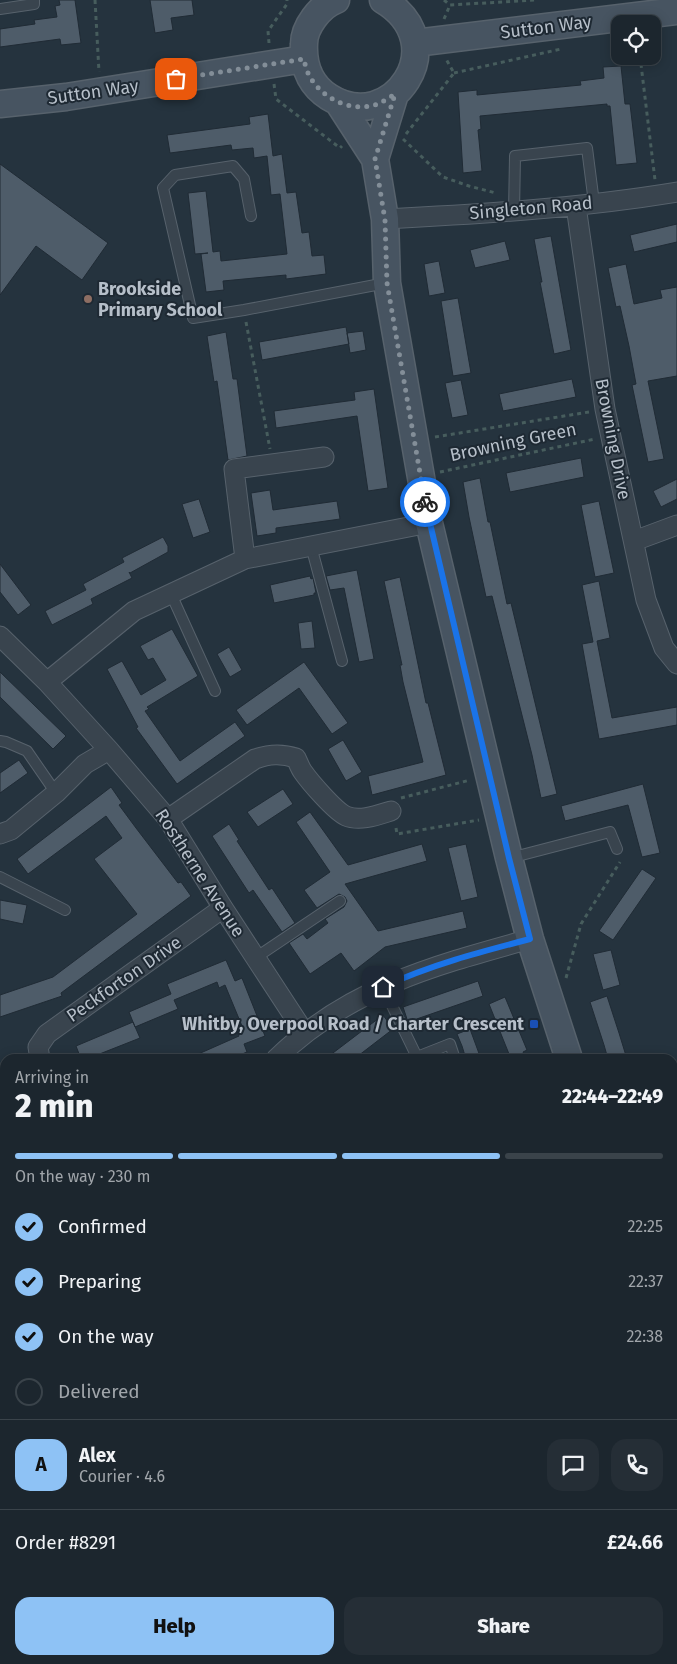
<!DOCTYPE html>
<meta charset="utf-8">
<style>
:root{--surface:#1c262e;--page:#252e36;--text:#f1f3f6;--muted:#a0a5aa;--line:#3a434a;--accent:#8ec2f5}
body{margin:0;font-family:"Fira Sans",sans-serif;background:var(--page);color:var(--text);height:100vh;display:flex;flex-direction:column;font-size:19px;white-space:nowrap}
*{box-sizing:border-box;margin:0}
p{font-size:16px;color:var(--muted)}
.icon{flex:none;width:28px;height:28px;fill:none;stroke:currentColor;stroke-width:2;stroke-linecap:round;stroke-linejoin:round}
.map{position:relative;flex:1;overflow:hidden}
.drawer{position:absolute;left:0px;top:1054px;width:678px;height:611px;display:flex;flex-direction:column;background:var(--surface);border-radius:15px 15px 0 0;box-shadow:0 2px 12px #0003,0 0 0 1px var(--line)}
.drawer>*{flex:none}
.fabs{position:absolute;left:611px;top:15px;display:grid;gap:10px}
.fabs a{display:grid;place-items:center;width:50px;height:50px;border-radius:10px;background:var(--surface);box-shadow:0 2px 12px #0003,0 0 0 1px var(--line);font-size:25px}
.pin{position:absolute;display:grid;place-items:center;width:42px;height:42px;color:#fff;margin:-21px;border-radius:10px;box-shadow:0 2px 8px #0006}
.courier{position:absolute;display:grid;place-items:center;width:50px;height:50px;margin:-25px;border:4px solid #1a73e8;border-radius:50%;background:#fff;color:#222;box-shadow:0 1px 6px #0007}
.head em{font-style:normal;font-weight:800}
.head div{display:flex;flex-direction:column-reverse}
.head{display:flex;align-items:center;justify-content:space-between;height:85px;padding:0 15px}
h1{font-size:32px;font-weight:800;line-height:38px}
.bar{display:grid;grid-template-columns:repeat(4,1fr);gap:8px 5px;align-content:center;height:60px;padding:0 15px}
.bar i{height:6px;border-radius:4px;background:var(--line)}
.bar .on{background:var(--accent)}
.bar p{grid-column:span 4}
.line{display:flex;align-items:center;gap:12px;padding:0 15px;border-top:1px solid var(--line)}
.line div{flex:1}
.round{display:grid;place-items:center;flex:none;width:52px;height:52px;border-radius:15px;background:var(--page)}
ol{padding:0 15px;list-style:none}
li{display:flex;align-items:center;gap:15px;height:55px}
li p{margin-inline-start:auto}
li .icon{padding:5px;border-radius:50%;background:var(--accent);color:#111;stroke-width:4}
li:last-child{color:var(--muted)}
li i{width:28px;height:28px;border:2px solid var(--line);border-radius:50%}
.action{display:flex;gap:10px;margin-top:auto;padding:10px 15px}
.action a{flex:1;height:58px;border-radius:15px;background:var(--accent);color:#111;font-size:20px;font-weight:800;line-height:58px;text-align:center}
.action a+a{background:var(--page);color:var(--text)}
.map>svg:first-child{display:block}
</style>
<div class="map">
<svg width="677" height="1664" viewBox="0 0 677 1664">
<rect width="100%" height="100%" fill="#25333e"/>
<path fill="#284140" d="M 0,1353 L 5,1354 L 5,1660 L 377,1660 L 374,1664 L 0,1664 Z"/>
<path fill="#4e5c69" stroke="#202b35" d="M 59,0 L 75,0 L 81,43 L 61,45 L 60,39 L 0,47 L 0,29 L 35,24 L 34,20 L 57,17 L 55,6 L 60,5 Z
M 150,0 L 192,0 L 194,15 L 171,18 L 173,30 L 155,33 Z
M 621,66 L 625,104 L 630,104 L 637,163 L 616,165 L 610,106 L 607,106 L 607,104 L 480,116 L 481,129 L 478,130 L 482,171 L 463,173 L 458,92 L 477,90 L 477,95 L 581,85 L 580,81 L 604,78 L 603,67 Z
M 268,114 L 273,156 L 282,154 L 287,193 L 296,192 L 302,233 L 309,232 L 312,256 L 324,255 L 326,274 L 286,279 L 286,275 L 223,281 L 224,290 L 206,292 L 201,254 L 208,253 L 195,254 L 188,193 L 206,191 L 213,252 L 220,251 L 221,261 L 287,254 L 280,194 L 271,195 L 267,156 L 254,158 L 253,148 L 232,150 L 231,145 L 170,153 L 167,135 L 250,124 L 249,117 Z
M 0,164 L 108,243 L 82,280 L 36,246 L 0,295 Z
M 677,224 L 677,242 L 634,252 L 630,235 Z
M 551,236 L 571,350 L 554,354 L 540,282 L 542,282 L 534,239 Z
M 505,241 L 510,260 L 475,268 L 470,250 Z
M 439,261 L 445,293 L 429,296 L 424,264 Z
M 626,264 L 634,304 L 662,298 L 660,290 L 677,287 L 677,376 L 648,381 L 664,459 L 648,462 L 632,385 L 636,384 L 629,346 L 620,306 L 616,307 L 608,268 Z
M 458,298 L 471,373 L 453,376 L 441,301 Z
M 346,327 L 349,344 L 262,360 L 259,342 Z
M 363,331 L 366,350 L 350,353 L 347,333 Z
M 226,332 L 233,379 L 237,379 L 247,456 L 228,460 L 217,381 L 214,382 L 207,336 Z
M 572,379 L 576,397 L 503,411 L 499,394 Z
M 461,380 L 468,415 L 452,418 L 445,383 Z
M 374,389 L 388,488 L 368,491 L 357,416 L 276,428 L 274,411 L 355,400 L 354,392 Z
M 581,458 L 584,477 L 510,492 L 506,473 Z
M 480,478 L 488,522 L 490,522 L 507,604 L 511,603 L 557,794 L 541,798 L 532,755 L 492,596 L 486,597 L 469,517 L 463,482 Z
M 677,479 L 677,499 L 661,507 L 653,491 Z
M 270,490 L 273,510 L 337,501 L 340,519 L 276,528 L 276,533 L 257,536 L 251,493 Z
M 199,499 L 210,532 L 193,538 L 182,504 Z
M 599,501 L 614,573 L 595,577 L 581,505 Z
M 163,537 L 168,546 L 168,552 L 130,573 L 129,572 L 132,578 L 91,599 L 93,604 L 52,625 L 45,611 L 86,590 L 83,584 L 124,562 L 122,558 Z
M 0,564 L 31,605 L 18,615 L 0,592 Z
M 357,570 L 374,659 L 359,662 L 344,588 L 330,590 L 326,576 Z
M 310,576 L 311,579 L 313,578 L 316,593 L 314,593 L 314,595 L 274,603 L 270,585 Z
M 400,577 L 426,703 L 428,703 L 446,775 L 372,795 L 368,776 L 423,762 L 403,682 L 400,665 L 402,665 L 384,581 Z
M 599,581 L 610,638 L 597,641 L 612,718 L 677,707 L 677,725 L 599,739 L 582,644 L 593,642 L 582,585 Z
M 312,621 L 315,648 L 301,649 L 298,623 Z
M 172,629 L 198,676 L 147,707 L 149,709 L 145,711 L 180,761 L 235,722 L 245,736 L 177,784 L 136,728 L 138,727 L 107,669 L 122,661 L 141,695 L 166,680 L 153,658 L 148,660 L 140,646 Z
M 229,647 L 242,670 L 230,677 L 217,654 Z
M 304,662 L 348,723 L 332,734 L 299,688 L 247,725 L 236,710 Z
M 0,672 L 66,736 L 53,749 L 0,697 Z
M 343,740 L 362,772 L 346,781 L 328,749 Z
M 19,760 L 28,773 L 0,793 L 0,773 Z
M 643,784 L 660,853 L 642,857 L 628,805 L 565,821 L 561,806 Z
M 111,787 L 122,803 L 119,805 L 136,828 L 178,883 L 181,882 L 191,896 L 61,993 L 62,996 L 0,1017 L 0,995 L 53,977 L 137,914 L 94,859 L 122,838 L 106,816 L 28,874 L 17,859 Z
M 283,789 L 293,804 L 258,827 L 247,812 Z
M 310,812 L 348,865 L 422,844 L 427,861 L 345,884 L 378,931 L 463,911 L 467,928 L 385,947 L 354,971 L 341,953 L 310,974 L 289,943 L 303,934 L 307,939 L 328,923 L 325,919 L 344,907 L 347,901 L 345,897 L 339,894 L 317,908 L 304,890 L 330,872 L 296,822 Z
M 229,824 L 239,840 L 237,841 L 269,890 L 272,888 L 295,923 L 282,932 L 253,890 L 249,893 L 212,836 Z
M 466,844 L 478,897 L 461,901 L 448,848 Z
M 642,869 L 656,878 L 613,940 L 599,931 Z
M 0,900 L 27,905 L 23,924 L 0,919 Z
M 611,950 L 620,985 L 603,990 L 593,954 Z
M 226,960 L 235,981 L 242,978 L 265,1036 L 244,1044 L 247,1052 L 230,1059 L 187,1059 L 239,1036 L 236,1029 L 242,1026 L 225,985 L 219,988 L 217,982 L 174,1000 L 178,1009 L 135,1027 L 129,1012 L 171,994 L 167,984 Z
M 478,981 L 483,996 L 408,1022 L 403,1007 Z
M 607,996 L 619,1033 L 627,1059 L 608,1059 L 604,1045 L 590,1002 Z
M 505,997 L 527,1050 L 523,1052 L 526,1059 L 511,1059 L 489,1004 Z
M 383,1015 L 393,1029 L 354,1059 L 325,1059 Z
M 133,1022 L 140,1038 L 97,1055 L 98,1059 L 81,1059 L 76,1046 Z
M 470,1029 L 477,1048 L 481,1059 L 466,1059 L 462,1046 L 457,1034 Z"/>
<g fill="none" stroke-linecap="round" stroke-linejoin="round">
<g stroke="#57626c" stroke-width="12">
<path id="lane" d="M 0,9 L 34,4 L 34,0
M 514,212 L 515,156 L 587,148 L 594,203
M 251,216 L 244,179 L 233,166 L 175,175 L 163,188 L 193,318 L 244,310 L 386,283
M 311,546 L 342,661
M 171,594 L 215,691
M 0,741 L 6,742 L 27,751 L 56,793
M 510,858 L 610,832 L 617,849
M 0,877 L 65,910
M 255,958 L 340,901
M 383,987 L 417,1057 L 450,1044 L 455,1059
M 672,1373 L 677,1371
M 672,1432 L 677,1442
M 672,1477 L 677,1474"/>
</g>
<g stroke="#57626c" stroke-width="21">
<path id="street" d="M 576,206 L 605,409 L 646,600 L 664,648 L 677,664
M 385,219 C 483,214 580,208 677,192
M 634,541 L 677,525
M 245,559 L 234,469 L 324,457
M 0,636 L 47,682 L 109,750 L 168,819 L 223,908 L 304,1032
M 47,682 L 134,611 L 245,559 L 429,523
M 168,819 L 255,759 C 269,754 281,753 296,758 C 298,762 300,768 303,772 C 310,782 335,811 346,816 C 360,822 378,815 391,811
M 0,834 L 11,830 L 56,793 L 85,764 L 109,750
M 40,1059 L 38,1047 L 47,1034 L 223,908
M 276,1059 C 348,988 436,965 530,939
M 672,1155 L 677,1154
M 0,1231 L 5,1231
M 672,1522 L 677,1519
M 512,1664 L 516,1660"/>
</g>
<g stroke="#57626c" stroke-width="29">
<path id="secondary" d="M 336,0 C 320,6 304,27 304,44 C 303,66 310,85 329,97 C 391,137 456,44 383,0
M 415,43 L 677,11
M 338,102 L 375,159 L 385,219 L 387,283 L 429,523 L 509,858 L 530,939 L 569,1059
M 0,104 L 66,97 L 304,59
M 375,159 L 395,94
M 672,1342 L 677,1353"/>
</g>
<path stroke="#475d5d" stroke-width="3" stroke-dasharray="4 4" stroke-linecap="butt" d="M 95,0 L 99,72
M 444,0 L 450,5 L 536,0
M 444,19 L 450,5
M 269,43 L 268,31 L 287,4 L 287,0
M 640,56 L 655,180
M 454,73 L 561,49
M 274,84 L 276,99 L 340,148 L 342,146
M 406,134 L 454,73 L 446,59
M 403,139 L 443,177 L 469,186 L 496,193
M 246,322 L 270,449
M 435,437 L 589,412
M 440,472 L 595,439
M 401,798 L 470,780
M 396,828 L 397,834 L 479,820
M 566,978 L 581,924 L 620,862
M 0,1360 L 5,1361
M 239,1660 L 246,1664
M 0,1661 L 10,1664
M 151,1664 L 159,1660
M 255,1664 L 256,1660
M 312,1664 L 315,1660"/>
<use href="#lane" stroke="#39444e" stroke-width="10"/>
<use href="#street" stroke="#39444e" stroke-width="19"/>
<use href="#secondary" stroke="#475461" stroke-width="26"/>
</g>
<g fill="none" stroke-linecap="round" stroke-linejoin="round">
<path stroke="#838e98" stroke-width="5" stroke-dasharray="0 9" d="M 176,79 L 304,59 C 305,65 307,72 310,77 C 324,100 352,113 378,104 C 384,101 390,97 395,94 L 375,159 L 385,220 L 387,283 L 425,502"/>
<path stroke="#1a73e8" stroke-width="6" d="M 383,987 C 430,965 480,952 530,939 L 509,858 L 425,502"/>
</g>
<circle fill="#8d6e63" stroke="#1e2933" stroke-width="2" cx="88" cy="299" r="5"/>
<rect fill="#1a4fb4" stroke="#1e2933" stroke-width="2" x="529" y="1019" width="10" height="10" rx="2.5"/>
<g text-anchor="middle" dominant-baseline="central" stroke-width="4" stroke-linejoin="round" paint-order="stroke">
<g font-size="18" fill="#b6bfc9" stroke="#1e2933">
<text transform="translate(546 27) rotate(-7)">Sutton Way</text>
<text transform="translate(93 92) rotate(-8)">Sutton Way</text>
<text transform="translate(531 208) rotate(-5)">Singleton Road</text>
<text transform="translate(613 439) rotate(79)">Browning Drive</text>
<text transform="translate(513 442) rotate(-12)">Browning Green</text>
<text transform="translate(200 873) rotate(57)">Rostherne Avenue</text>
<text transform="translate(124 979) rotate(-35)">Peckforton Drive</text>
</g>
<g font-size="18" font-weight="bold" fill="#b6bfc9" stroke="#1e2933" text-anchor="start">
<text x="98" y="289">Brookside<tspan x="98" dy="21">Primary School</tspan></text>
<text x="524" y="1024" text-anchor="end">Whitby, Overpool Road / Charter Crescent</text>
</g>
</g>
</svg>
<div class="fabs">
<a><svg class="icon" aria-label="locate" viewBox="0 0 24 24"><circle cx="12" cy="12" r="6"/><path d="M12 2v4M12 18v4M2 12h4M18 12h4"/></svg></a>
</div>
<div class="pin" style="left:176px;top:79px;background:#ea580c"><svg class="icon" aria-label="bag" viewBox="0 0 24 24"><path d="M5 8h14l-1 12H6zM9 8a3 3 0 0 1 6 0"/></svg></div>
<div class="pin" style="left:383px;top:987px;background:#1f2937"><svg class="icon" aria-label="home" viewBox="0 0 24 24"><path d="M3 11l9-7 9 7M6 9v11h12V9"/></svg></div>
<div class="courier" style="left:425px;top:502px"><svg class="icon" aria-label="bike" viewBox="0 0 24 24"><circle cx="6" cy="16" r="4"/><circle cx="18" cy="16" r="4"/><path d="M6 16l4-8h5l3 8M10 8l3 8H6M13 5h3"/></svg></div>
<section class="drawer">
<div class="head"><div><h1>2 min</h1><p>Arriving in</p></div><em>22:44–22:49</em></div>
<div class="bar"><i class="on"></i><i class="on"></i><i class="on"></i><i></i><p>On the way · 230 m</p></div>
<ol>
<li><svg class="icon" aria-label="check" viewBox="0 0 24 24"><path d="M5 12l5 5 9-10"/></svg>Confirmed<p>22:25</p></li>
<li><svg class="icon" aria-label="check" viewBox="0 0 24 24"><path d="M5 12l5 5 9-10"/></svg>Preparing<p>22:37</p></li>
<li><svg class="icon" aria-label="check" viewBox="0 0 24 24"><path d="M5 12l5 5 9-10"/></svg>On the way<p>22:38</p></li>
<li><i></i>Delivered</li>
</ol>
<div class="line" style="height:90px"><b class="round" style="background:var(--accent);color:#111">A</b><div><b>Alex</b><p>Courier · 4.6</p></div><a class="round"><svg class="icon" aria-label="chat" viewBox="0 0 24 24"><path d="M4 5h16v11H9l-5 4z"/></svg></a><a class="round"><svg class="icon" aria-label="phone" viewBox="0 0 24 24"><path d="M5 4h4l2 5-3 2q2 4 5 5l2-3 5 2v4C11 20 4 13 5 4z"/></svg></a></div>
<div class="line" style="height:65px"><div>Order #8291</div><b>£24.66</b></div>
<div class="action"><a>Help</a><a>Share</a></div>
</section>
</div>
